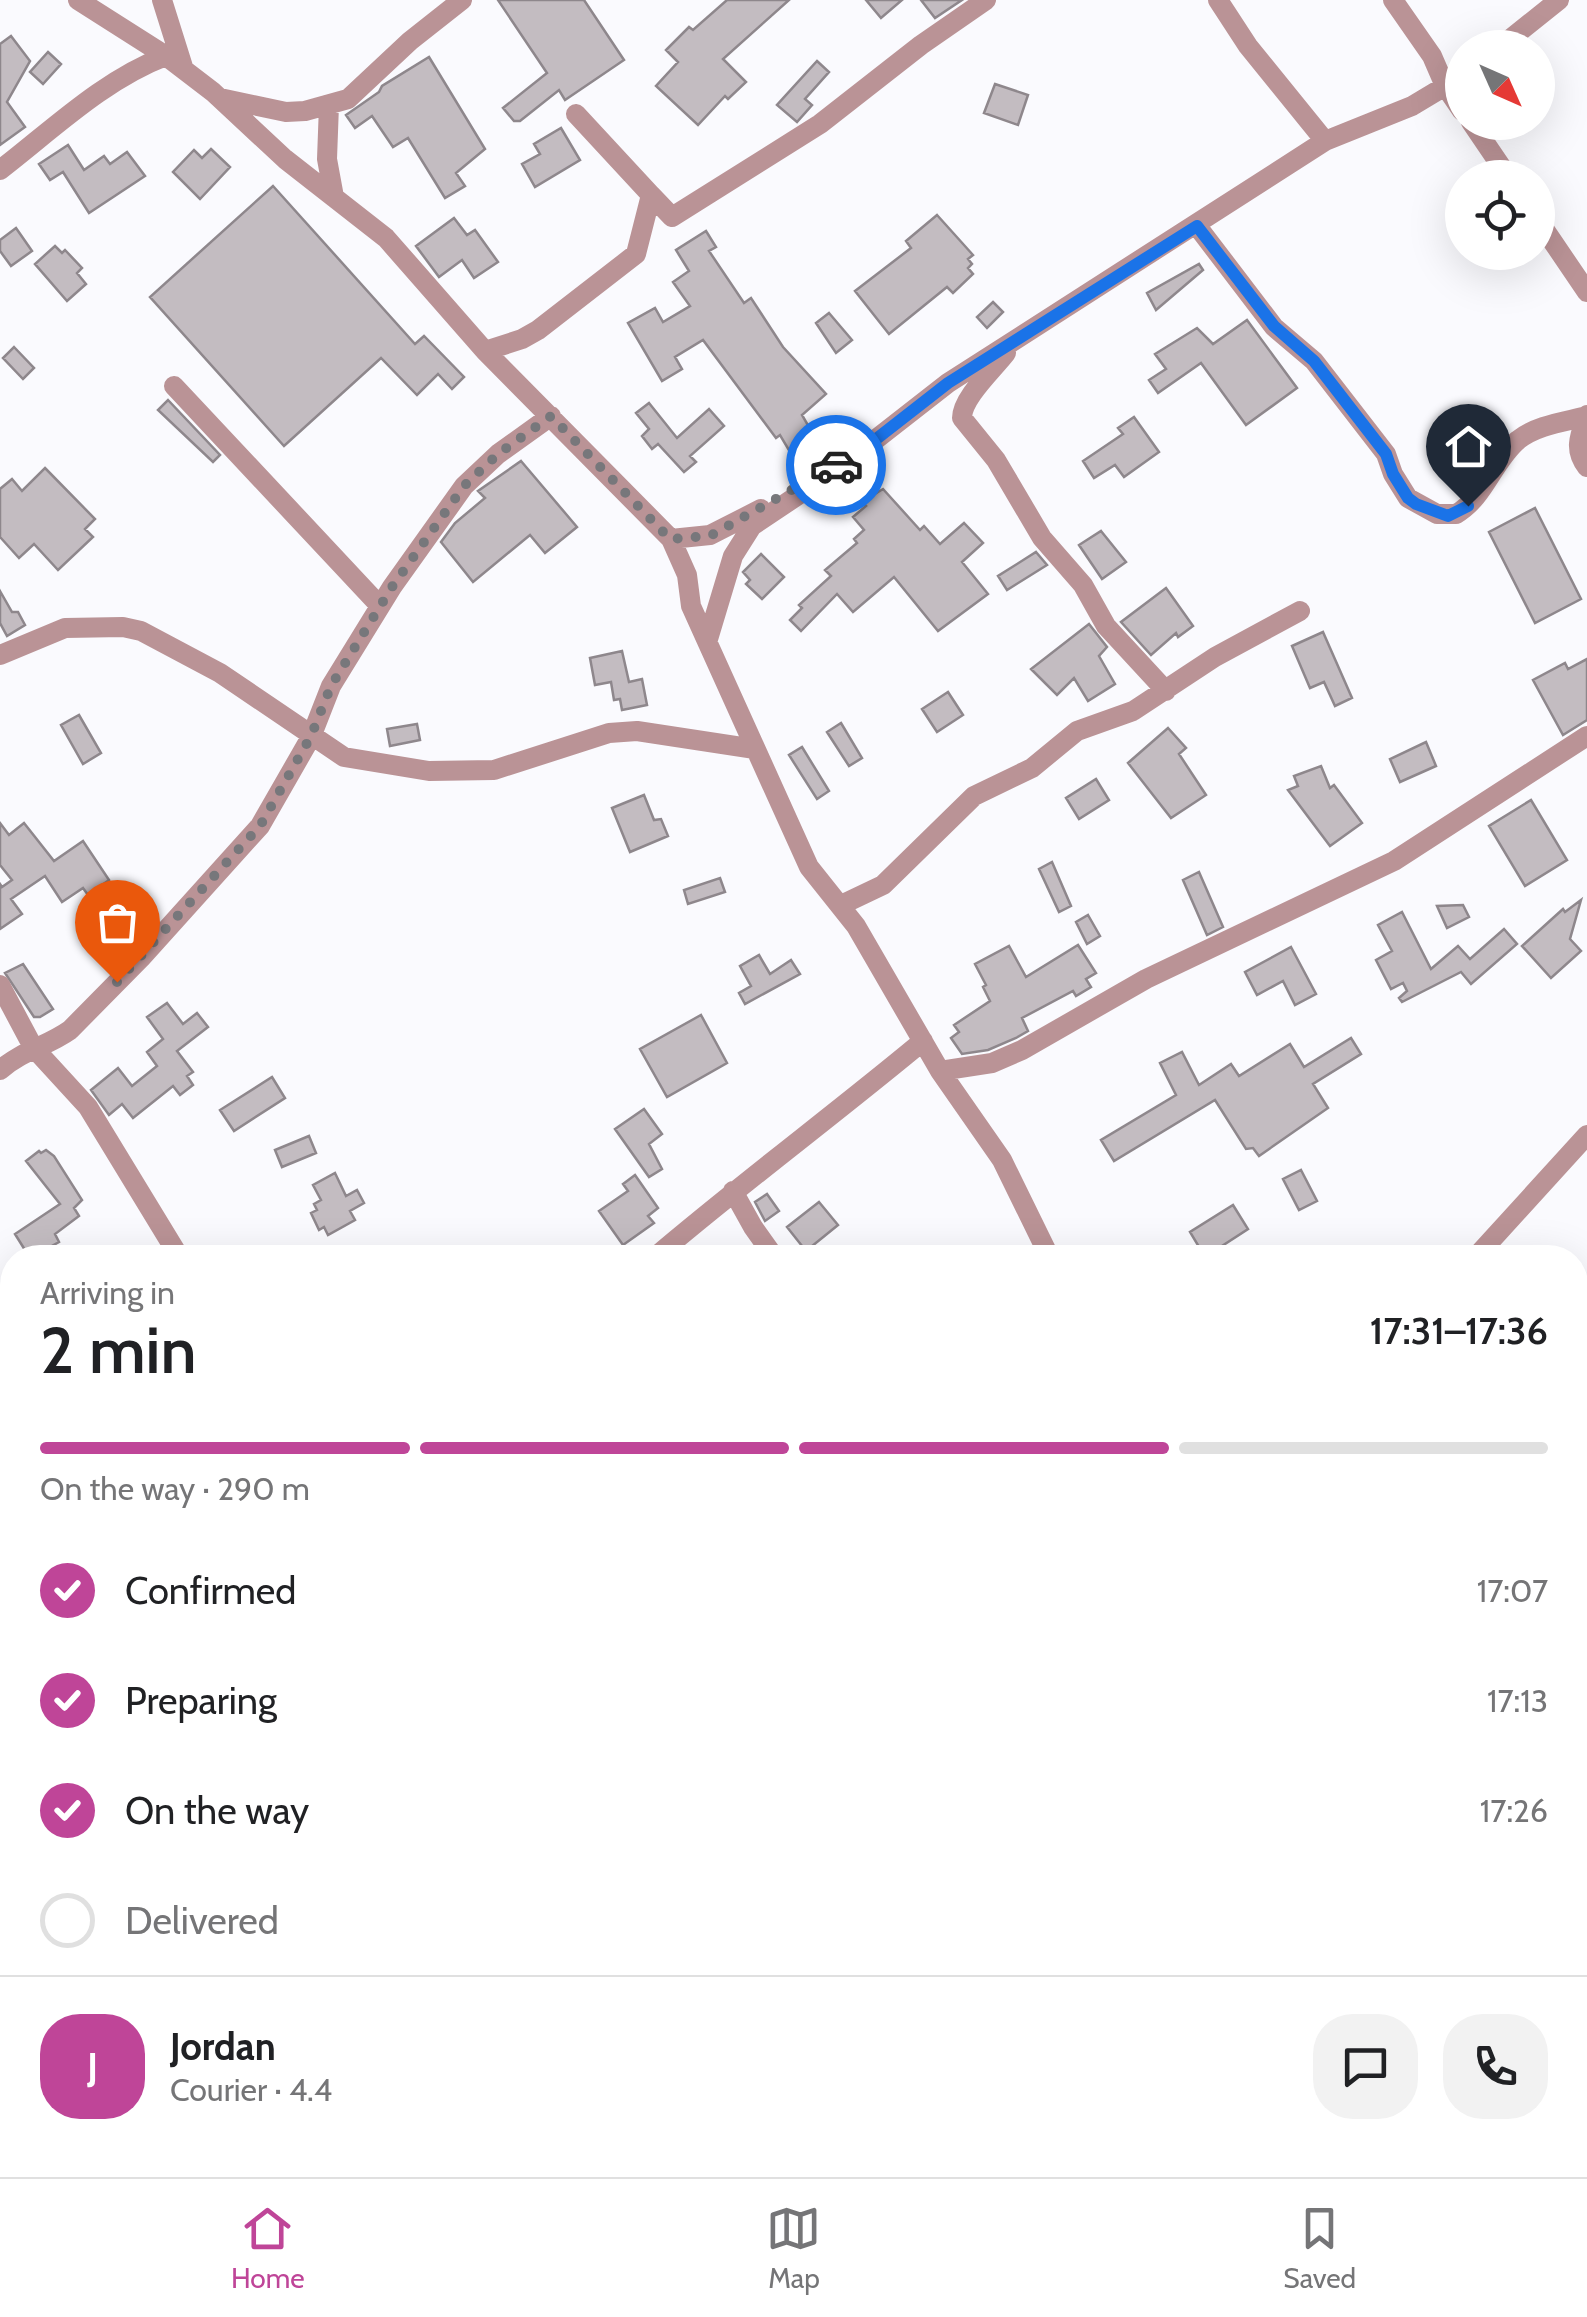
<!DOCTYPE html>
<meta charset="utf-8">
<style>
:root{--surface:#fff;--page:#f2f2f2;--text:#202124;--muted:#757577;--line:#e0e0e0;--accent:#bf4598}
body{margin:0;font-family:Cabin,sans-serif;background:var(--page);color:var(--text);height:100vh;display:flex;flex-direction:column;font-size:38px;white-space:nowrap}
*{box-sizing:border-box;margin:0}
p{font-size:32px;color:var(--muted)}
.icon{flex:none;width:55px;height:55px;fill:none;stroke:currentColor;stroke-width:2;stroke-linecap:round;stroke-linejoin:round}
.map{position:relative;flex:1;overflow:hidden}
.panel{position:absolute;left:0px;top:1245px;width:1588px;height:932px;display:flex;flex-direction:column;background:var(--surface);border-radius:40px 40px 0 0;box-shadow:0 10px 40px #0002}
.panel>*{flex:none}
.needle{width:65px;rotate:135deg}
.fabs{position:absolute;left:1445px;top:30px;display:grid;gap:20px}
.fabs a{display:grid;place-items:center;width:110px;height:110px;border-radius:50%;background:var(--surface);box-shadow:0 10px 40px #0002;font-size:50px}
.pin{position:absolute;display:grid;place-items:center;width:85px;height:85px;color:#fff;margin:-102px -42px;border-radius:50% 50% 50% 0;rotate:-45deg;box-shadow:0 0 10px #0007}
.pin .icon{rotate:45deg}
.courier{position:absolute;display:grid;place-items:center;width:100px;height:100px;margin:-50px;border:8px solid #1a73e8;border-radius:50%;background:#fff;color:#222;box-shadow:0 2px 12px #0007}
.head em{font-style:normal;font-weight:600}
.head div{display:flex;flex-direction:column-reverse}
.head{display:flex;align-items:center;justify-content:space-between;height:170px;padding:0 40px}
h1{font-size:65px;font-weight:600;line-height:75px}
.bar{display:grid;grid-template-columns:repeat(4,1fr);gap:15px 10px;align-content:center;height:120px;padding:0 40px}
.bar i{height:12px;border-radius:8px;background:var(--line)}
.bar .current{background:var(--accent)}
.bar p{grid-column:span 4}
.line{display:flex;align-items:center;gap:25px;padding:0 40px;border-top:2px solid var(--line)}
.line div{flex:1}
.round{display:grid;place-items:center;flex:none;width:105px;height:105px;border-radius:40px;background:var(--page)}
ol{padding:0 40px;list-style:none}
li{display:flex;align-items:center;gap:30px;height:110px}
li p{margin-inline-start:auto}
li .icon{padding:10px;border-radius:50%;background:var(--accent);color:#fff;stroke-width:4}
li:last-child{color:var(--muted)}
li i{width:55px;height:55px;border:5px solid var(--line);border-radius:50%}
.menu{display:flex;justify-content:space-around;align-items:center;height:140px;border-top:2px solid var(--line);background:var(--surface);font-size:28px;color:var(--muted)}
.menu a{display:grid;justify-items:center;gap:5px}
.menu .current{color:var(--accent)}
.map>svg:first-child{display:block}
</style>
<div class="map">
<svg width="1587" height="2177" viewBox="0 0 1587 2177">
<rect width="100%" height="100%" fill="#fafafe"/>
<path fill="#c3bcc1" stroke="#8e878c" stroke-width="2.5" d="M 498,0 L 584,0 L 624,60 L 565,100 L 559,90 L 520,121 L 514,121 L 503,108 L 547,73 Z
M 727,0 L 789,0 L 723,59 L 746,82 L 728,99 L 725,96 L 698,125 L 656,86 L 678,62 L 666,50 L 689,27 L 693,30 Z
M 866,0 L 902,0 L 881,18 Z
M 921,0 L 962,0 L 935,18 Z
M 11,36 L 30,61 L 7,102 L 25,127 L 0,145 L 0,44 Z
M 48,52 L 61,64 L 43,84 L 30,72 Z
M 429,57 L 485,149 L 456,173 L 465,186 L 445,198 L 408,138 L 393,147 L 372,116 L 355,128 L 346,115 L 379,92 L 382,86 Z
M 817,61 L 829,72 L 805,99 L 812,105 L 797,122 L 777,105 Z
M 995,84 L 1028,95 L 1018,125 L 984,113 Z
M 561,128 L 580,160 L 535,187 L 522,164 L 540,154 L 534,144 Z
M 68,145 L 84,170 L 104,156 L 110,164 L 127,152 L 145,176 L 89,213 L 63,172 L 50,180 L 39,164 Z
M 211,149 L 230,167 L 200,199 L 173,172 L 194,150 L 202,158 Z
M 273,186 L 415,344 L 424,336 L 464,377 L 452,389 L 438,374 L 417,395 L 381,358 L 284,446 L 150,297 Z
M 937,215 L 973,255 L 968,259 L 972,264 L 968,268 L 973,274 L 953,293 L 947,287 L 889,334 L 855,291 L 911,248 L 906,241 Z
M 454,218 L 467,235 L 475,230 L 498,262 L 474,278 L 462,260 L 439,277 L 416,246 Z
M 16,228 L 32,251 L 11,266 L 0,251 L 0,240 Z
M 706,231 L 716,247 L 709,251 L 744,303 L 751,298 L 783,347 L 826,394 L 802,415 L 824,453 L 799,467 L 780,435 L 776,438 L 703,340 L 675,357 L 682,369 L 662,381 L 628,323 L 655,308 L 663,322 L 690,306 L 673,282 L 689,271 L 676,250 Z
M 55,246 L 62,253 L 65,250 L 82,268 L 77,273 L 86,284 L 67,301 L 35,264 Z
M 1199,264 L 1203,270 L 1156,310 L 1147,293 Z
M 993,302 L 1003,312 L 987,328 L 977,317 Z
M 829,313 L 852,340 L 836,353 L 816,323 Z
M 1247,320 L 1297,388 L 1246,425 L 1201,363 L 1158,393 L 1149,380 L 1166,369 L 1155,354 L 1197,328 L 1213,344 Z
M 14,347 L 34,368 L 23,379 L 3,358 Z
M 168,400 L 220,455 L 213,462 L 158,410 Z
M 649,403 L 677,438 L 709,409 L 724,426 L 690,456 L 696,462 L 684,472 L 658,444 L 652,449 L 642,436 L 649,429 L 636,413 Z
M 1134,417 L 1159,452 L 1124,477 L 1115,465 L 1094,478 L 1083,461 L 1123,434 L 1118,428 Z
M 521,461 L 577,527 L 545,553 L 530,535 L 473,582 L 441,542 L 455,523 L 485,498 L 478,491 Z
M 45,468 L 95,519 L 85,529 L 93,537 L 58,570 L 34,544 L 19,558 L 0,537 L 0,489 L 12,479 L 22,491 Z
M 883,489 L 920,530 L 924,526 L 940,544 L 964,523 L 983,543 L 962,562 L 988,594 L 938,631 L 894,577 L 853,612 L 837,594 L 801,631 L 790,620 L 802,608 L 799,605 L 831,576 L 825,570 L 857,543 L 854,539 L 864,530 L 853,517 L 866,506 L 862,502 Z
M 1535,508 L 1581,599 L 1535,623 L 1489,532 Z
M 1101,531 L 1126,562 L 1102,579 L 1079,545 Z
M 1036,552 L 1047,565 L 1007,590 L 998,576 Z
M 761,554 L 784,577 L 762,599 L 746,584 L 750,580 L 743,572 Z
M 1166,588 L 1193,626 L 1178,637 L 1176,633 L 1151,655 L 1121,622 Z
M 0,591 L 12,612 L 18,612 L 25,625 L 7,636 L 0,623 Z
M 1089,624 L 1107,647 L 1099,656 L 1115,684 L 1088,701 L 1074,678 L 1057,695 L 1031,669 Z
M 1323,632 L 1352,698 L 1335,706 L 1324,682 L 1310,688 L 1292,646 Z
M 622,651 L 629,682 L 642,679 L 647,705 L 622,710 L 620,699 L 614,700 L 611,682 L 595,685 L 590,658 Z
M 1587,659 L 1587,720 L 1563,735 L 1533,680 L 1565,663 L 1568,669 Z
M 948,692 L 963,715 L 937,732 L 922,709 Z
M 79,715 L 101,753 L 83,764 L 61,725 Z
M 841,723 L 862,758 L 849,766 L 827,732 Z
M 417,724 L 420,740 L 390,746 L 387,729 Z
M 1168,728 L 1186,748 L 1179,754 L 1206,795 L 1171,818 L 1128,763 Z
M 1426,742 L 1436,766 L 1400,782 L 1390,759 Z
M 802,747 L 829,791 L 817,799 L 789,755 Z
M 1321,766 L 1330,788 L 1334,785 L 1362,823 L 1330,846 L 1288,790 L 1298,786 L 1294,776 Z
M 1096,779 L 1109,800 L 1079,819 L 1066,798 Z
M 644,795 L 654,820 L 661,819 L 668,836 L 630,852 L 612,808 Z
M 1531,800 L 1567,860 L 1525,886 L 1489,826 Z
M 0,823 L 9,835 L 24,823 L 54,861 L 83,841 L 109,880 L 88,895 L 83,888 L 62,902 L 45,876 L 11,899 L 22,914 L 0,929 L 0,884 L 2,887 L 12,880 L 0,865 Z
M 1052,862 L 1071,906 L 1059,912 L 1039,869 Z
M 1199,872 L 1223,927 L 1207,935 L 1183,880 Z
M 720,878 L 725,892 L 688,904 L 684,890 Z
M 1581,900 L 1570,939 L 1581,951 L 1551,978 L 1522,946 L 1563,909 L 1565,912 Z
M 1463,905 L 1469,917 L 1447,928 L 1437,906 Z
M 1402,912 L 1431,969 L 1458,946 L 1470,959 L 1504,929 L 1517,944 L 1471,984 L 1461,972 L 1402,1002 L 1399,998 L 1407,991 L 1403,983 L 1391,989 L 1376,960 L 1392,951 L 1378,925 Z
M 1088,915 L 1100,936 L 1087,944 L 1076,922 Z
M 107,920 L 124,952 L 109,961 L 91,928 Z
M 1078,945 L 1096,973 L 1086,979 L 1091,987 L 1076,996 L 1073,991 L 1022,1018 L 1028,1031 L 1016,1038 L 988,1050 L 962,1054 L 951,1038 L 959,1032 L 954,1025 L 990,1001 L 983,987 L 986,985 L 975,964 L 1009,946 L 1026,977 Z
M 1291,947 L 1316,994 L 1295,1005 L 1283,981 L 1257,995 L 1245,972 Z
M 759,955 L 770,974 L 791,960 L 800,974 L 745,1004 L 739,993 L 751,986 L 740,966 Z
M 23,964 L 53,1009 L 40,1017 L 34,1017 L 5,973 Z
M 167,1003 L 183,1024 L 197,1013 L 208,1027 L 177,1051 L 193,1072 L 187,1076 L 193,1085 L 180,1095 L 173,1086 L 133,1118 L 122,1104 L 109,1115 L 91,1090 L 118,1068 L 132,1086 L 157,1066 L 147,1052 L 163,1039 L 147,1017 Z
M 701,1015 L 727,1063 L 667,1097 L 640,1049 Z
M 1351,1038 L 1361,1054 L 1313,1084 L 1328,1108 L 1259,1156 L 1253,1148 L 1246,1149 L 1215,1100 L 1114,1161 L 1101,1140 L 1176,1095 L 1160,1063 L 1182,1052 L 1199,1085 L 1231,1064 L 1239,1076 L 1290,1044 L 1304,1067 Z
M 272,1077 L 285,1098 L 234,1131 L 220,1110 Z
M 644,1109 L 662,1134 L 649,1144 L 662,1169 L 649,1177 L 615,1129 Z
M 309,1136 L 316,1153 L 282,1167 L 275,1150 Z
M 46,1150 L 54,1156 L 82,1200 L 74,1208 L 79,1216 L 55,1234 L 59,1242 L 30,1258 L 15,1234 L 60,1204 L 26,1161 L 39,1151 L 41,1153 Z
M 1301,1170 L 1317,1201 L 1299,1210 L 1283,1179 Z
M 335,1173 L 346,1196 L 357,1190 L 364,1203 L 350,1211 L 355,1220 L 328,1235 L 324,1227 L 319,1230 L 311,1213 L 317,1210 L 314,1204 L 321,1200 L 313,1185 Z
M 635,1175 L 658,1208 L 648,1216 L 654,1223 L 623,1245 L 599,1211 L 628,1191 L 623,1184 Z
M 767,1194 L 779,1211 L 765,1221 L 755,1202 Z
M 819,1202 L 838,1225 L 806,1251 L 787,1227 Z
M 1233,1205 L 1248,1229 L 1205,1257 L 1190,1232 Z"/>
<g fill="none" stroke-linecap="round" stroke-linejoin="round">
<path stroke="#ba9396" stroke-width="20" d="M 78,0 L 166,56 L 213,92 L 285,159 L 386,238 L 485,351 L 671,539 L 687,575 L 691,606 L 809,867 L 856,926 L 940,1071 L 1002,1160 L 1050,1258
M 162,0 L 184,70
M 1218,0 L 1248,46 L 1325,141
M 1393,0 L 1432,56 L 1445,86 L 1462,111
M 1499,48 L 1559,0
M 220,98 L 286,112 L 305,111 L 348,99 L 410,41 L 462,0
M 329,105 L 327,159 L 334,197
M 576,114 L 651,195
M 1471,122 L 1509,178
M 0,170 C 52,130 103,80 166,56
M 1538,220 L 1587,292
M 1197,226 L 1274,327 L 1314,361 L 1386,454 L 1393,474 L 1408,498 L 1437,514 L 1456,514 C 1485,497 1493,461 1518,440 C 1537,425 1564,422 1587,416
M 485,351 L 522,339 L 538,330 L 636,254 L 651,195 L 672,217 L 820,124 L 921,45 L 986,0
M 1006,353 C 993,370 962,398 962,418 L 996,460 L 1042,538 L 1083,585 L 1106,626 L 1166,691
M 174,386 L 380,606
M 1587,415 C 1580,435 1573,449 1587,467
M 671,539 L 710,535 L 761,509
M 708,639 L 733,556 L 752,526 L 843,465 L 948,383 L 1325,141 L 1412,106 L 1462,76
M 0,655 L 65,628 L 123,627 L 141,631 L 220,673 L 344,757 L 429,771 L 494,770 L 609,733 L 637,731 L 755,749
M 841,905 L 883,885 L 974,796 L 1032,768 L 1077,731 L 1133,711 L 1215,657 L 1300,611
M 0,985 L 33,1047 L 88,1107 L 180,1258
M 0,1070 C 25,1049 46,1047 70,1030 L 141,958 L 260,826 L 311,737 L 331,686 L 392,587 L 464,486 L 498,454 L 551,416
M 940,1071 L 992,1063 L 1022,1050 L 1146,979 L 1394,861 L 1587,736
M 733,1191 L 753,1227 L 775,1258
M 654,1258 C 742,1183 834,1115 923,1041
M 1475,1258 L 1587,1135
M 0,1349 L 12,1377
M 1575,1439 L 1587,1466
M 0,1475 L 12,1468
M 0,1648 L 12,1659
M 1575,1829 L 1587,1823
M 1575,1876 L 1587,1897
M 0,1946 L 12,1939
M 0,1961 L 12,1979
M 1575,2130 L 1587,2077
M 1575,2157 L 1583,2177
M 130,2165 L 137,2177
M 522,2165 L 525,2177
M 1122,2165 L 1130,2177
M 199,2177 L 217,2165
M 578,2177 L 589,2165
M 909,2177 L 921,2165
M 1290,2177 L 1316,2165"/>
</g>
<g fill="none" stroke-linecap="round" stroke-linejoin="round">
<path stroke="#77777b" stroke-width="10" stroke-dasharray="0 18" d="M 117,982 L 260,826 L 311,736 L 331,686 L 392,587 L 464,486 L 498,454 L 551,416 L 670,539 L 710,536 L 836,465"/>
<path stroke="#1a73e8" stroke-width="12" d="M 836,465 L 866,447 L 948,383 L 1197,226 L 1274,326 L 1314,361 L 1386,454 L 1393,474 L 1408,498 L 1416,504 L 1448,516 L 1468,506"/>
</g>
</svg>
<div class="fabs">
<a><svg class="needle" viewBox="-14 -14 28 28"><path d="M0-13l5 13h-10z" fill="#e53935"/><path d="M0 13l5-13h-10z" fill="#757577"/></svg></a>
<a><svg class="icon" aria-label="locate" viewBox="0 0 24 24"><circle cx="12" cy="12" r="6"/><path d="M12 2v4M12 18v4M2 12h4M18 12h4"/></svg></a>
</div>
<div class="pin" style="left:117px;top:982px;background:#ea580c"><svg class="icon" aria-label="bag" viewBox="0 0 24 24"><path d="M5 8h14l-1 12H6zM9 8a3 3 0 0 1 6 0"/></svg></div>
<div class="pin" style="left:1468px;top:506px;background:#1f2937"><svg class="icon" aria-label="home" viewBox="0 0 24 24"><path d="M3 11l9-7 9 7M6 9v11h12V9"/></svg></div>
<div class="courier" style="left:836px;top:465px"><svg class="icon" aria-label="car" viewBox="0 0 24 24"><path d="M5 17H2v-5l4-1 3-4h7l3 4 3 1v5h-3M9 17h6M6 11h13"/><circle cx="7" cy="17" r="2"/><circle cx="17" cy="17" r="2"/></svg></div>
<section class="panel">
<div class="head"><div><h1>2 min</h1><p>Arriving in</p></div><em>17:31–17:36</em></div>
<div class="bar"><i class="current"></i><i class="current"></i><i class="current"></i><i></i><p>On the way · 290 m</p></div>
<ol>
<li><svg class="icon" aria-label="check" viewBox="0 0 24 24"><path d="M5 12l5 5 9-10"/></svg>Confirmed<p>17:07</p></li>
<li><svg class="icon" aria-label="check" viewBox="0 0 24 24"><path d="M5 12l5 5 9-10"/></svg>Preparing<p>17:13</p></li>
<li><svg class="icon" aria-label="check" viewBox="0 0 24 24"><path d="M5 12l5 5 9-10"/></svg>On the way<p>17:26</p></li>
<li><i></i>Delivered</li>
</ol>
<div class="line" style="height:180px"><b class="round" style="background:var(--accent);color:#fff">J</b><div><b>Jordan</b><p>Courier · 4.4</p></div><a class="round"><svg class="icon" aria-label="chat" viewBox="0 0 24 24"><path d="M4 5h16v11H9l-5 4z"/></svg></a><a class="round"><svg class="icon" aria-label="phone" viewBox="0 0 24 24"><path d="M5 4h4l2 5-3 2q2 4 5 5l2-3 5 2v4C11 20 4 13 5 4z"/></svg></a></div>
</section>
</div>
<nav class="menu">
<a class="current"><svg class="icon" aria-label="home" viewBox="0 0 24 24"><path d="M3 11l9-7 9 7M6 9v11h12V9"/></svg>Home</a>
<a><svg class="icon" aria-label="map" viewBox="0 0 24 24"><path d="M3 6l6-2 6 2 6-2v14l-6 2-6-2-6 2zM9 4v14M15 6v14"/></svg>Map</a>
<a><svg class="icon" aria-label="saved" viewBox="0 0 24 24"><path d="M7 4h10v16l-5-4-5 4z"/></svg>Saved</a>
</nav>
